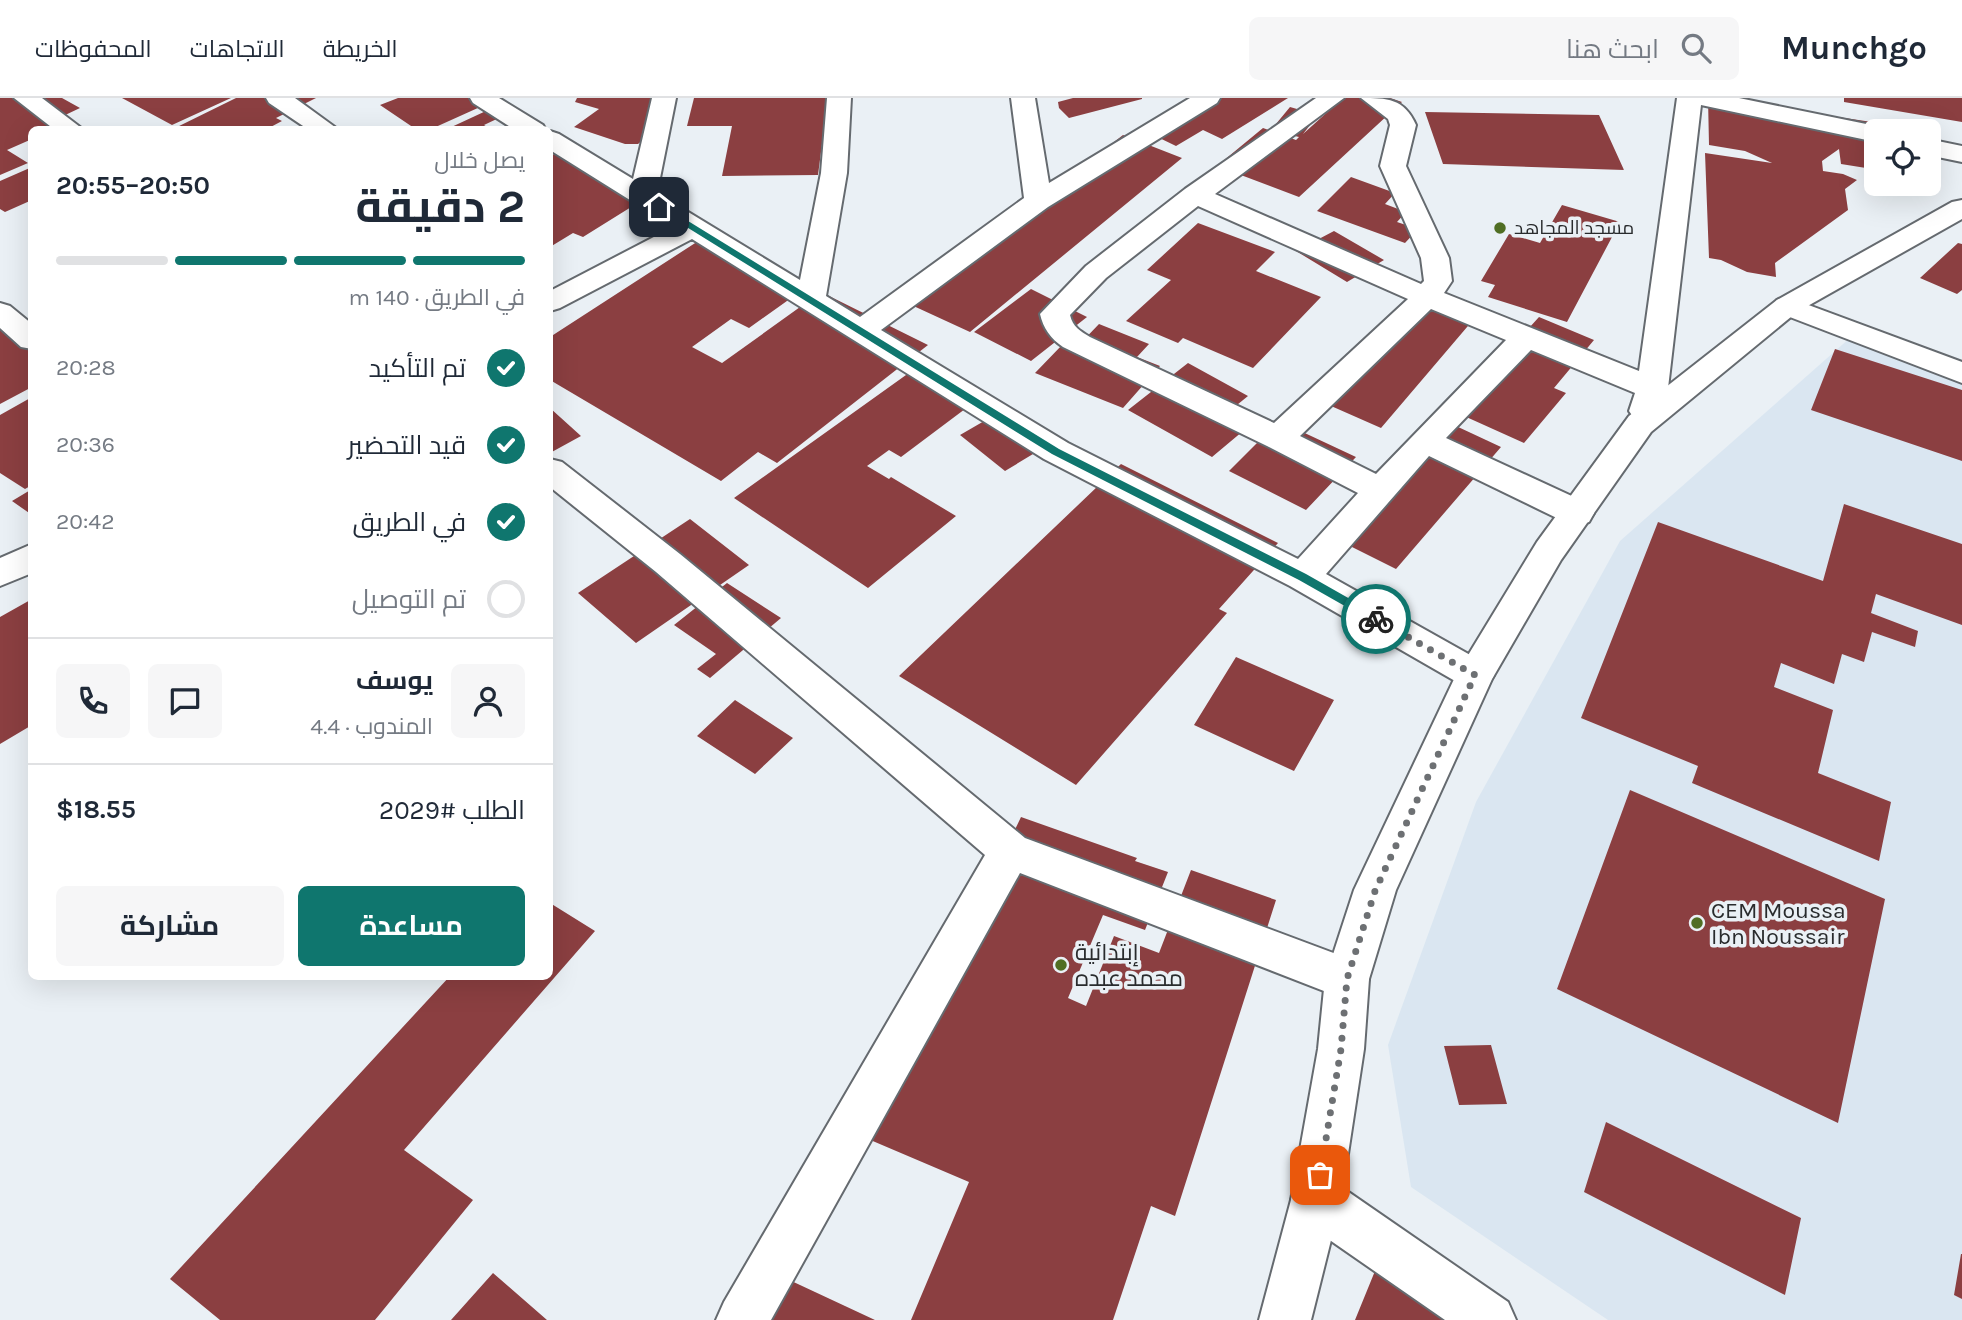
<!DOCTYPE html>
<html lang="ar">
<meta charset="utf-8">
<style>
:root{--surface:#fff;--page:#f6f6f7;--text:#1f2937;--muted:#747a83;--line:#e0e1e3;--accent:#0f766e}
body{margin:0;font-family:Karla,Cairo,sans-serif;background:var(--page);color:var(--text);direction:rtl;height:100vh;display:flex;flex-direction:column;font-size:26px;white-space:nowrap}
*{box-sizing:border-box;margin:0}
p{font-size:23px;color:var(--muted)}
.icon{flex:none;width:38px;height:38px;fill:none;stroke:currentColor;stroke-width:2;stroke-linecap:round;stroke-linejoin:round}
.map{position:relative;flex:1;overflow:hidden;direction:ltr}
.sheet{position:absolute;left:28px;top:28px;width:525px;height:854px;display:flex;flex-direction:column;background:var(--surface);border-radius:10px;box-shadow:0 7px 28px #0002;direction:rtl}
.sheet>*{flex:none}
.buttons{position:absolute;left:1864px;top:21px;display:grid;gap:14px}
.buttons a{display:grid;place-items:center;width:77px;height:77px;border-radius:10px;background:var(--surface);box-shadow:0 7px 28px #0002;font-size:35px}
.pin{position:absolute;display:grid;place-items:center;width:60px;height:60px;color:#fff;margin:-30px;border-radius:14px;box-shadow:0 4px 10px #0006}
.courier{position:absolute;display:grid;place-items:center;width:70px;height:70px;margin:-35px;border:5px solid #0f766e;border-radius:50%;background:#fff;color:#222;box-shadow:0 2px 9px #0007}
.head em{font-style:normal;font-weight:700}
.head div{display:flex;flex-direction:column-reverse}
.head{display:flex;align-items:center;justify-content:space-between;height:119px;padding:0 28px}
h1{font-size:46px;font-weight:700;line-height:52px}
.bar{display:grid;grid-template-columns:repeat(4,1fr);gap:10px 7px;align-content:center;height:84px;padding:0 28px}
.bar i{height:9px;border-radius:5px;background:var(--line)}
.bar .active{background:var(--accent)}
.bar p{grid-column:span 4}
.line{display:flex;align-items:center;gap:18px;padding:0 28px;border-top:2px solid var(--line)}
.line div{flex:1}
.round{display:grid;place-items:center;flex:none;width:74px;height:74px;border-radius:10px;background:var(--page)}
ol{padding:0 28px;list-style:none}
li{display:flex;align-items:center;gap:21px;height:77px}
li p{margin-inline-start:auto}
li .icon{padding:7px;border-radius:50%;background:var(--accent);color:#fff;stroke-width:4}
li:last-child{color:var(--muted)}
li i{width:38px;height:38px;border:4px solid var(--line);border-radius:50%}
.cta{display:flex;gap:14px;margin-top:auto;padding:14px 28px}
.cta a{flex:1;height:80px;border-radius:10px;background:var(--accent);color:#fff;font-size:28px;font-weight:700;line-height:80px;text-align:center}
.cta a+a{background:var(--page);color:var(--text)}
header{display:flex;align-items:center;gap:42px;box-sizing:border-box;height:98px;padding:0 35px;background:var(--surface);border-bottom:2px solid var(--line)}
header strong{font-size:33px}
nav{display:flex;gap:38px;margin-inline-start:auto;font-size:24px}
.search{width:490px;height:63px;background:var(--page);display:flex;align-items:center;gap:18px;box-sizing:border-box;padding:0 24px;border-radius:10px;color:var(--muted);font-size:26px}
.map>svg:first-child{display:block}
</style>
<header>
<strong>Munchgo</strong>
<div class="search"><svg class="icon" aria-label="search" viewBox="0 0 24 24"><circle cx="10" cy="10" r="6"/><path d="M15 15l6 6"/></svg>ابحث هنا</div>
<nav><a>الخريطة</a><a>الاتجاهات</a><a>المحفوظات</a></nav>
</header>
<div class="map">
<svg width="1962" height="1222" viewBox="0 0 1962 1222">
<rect width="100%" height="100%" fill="#eaf0f5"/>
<path fill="#dae6f1" d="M 1860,231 L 1962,270 L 1962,1222 L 1608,1222 L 1411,1089 L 1388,947 L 1476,704 L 1620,443 Z"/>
<path fill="#8b3f41" d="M 0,0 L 62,0 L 80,10 L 61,19 L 84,32 L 32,32 L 32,41 L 7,52 L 28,65 L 0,77 Z
M 122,0 L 231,0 L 172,27 Z
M 236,0 L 316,0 L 276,20 L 282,23 L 265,32 L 171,32 Z
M 398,0 L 500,0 L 429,32 L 417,32 L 380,7 Z
M 577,0 L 658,0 L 648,38 L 638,46 L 625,46 L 574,29 L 599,11 L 575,4 Z
M 694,0 L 828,0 L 818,77 L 722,78 L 732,28 L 687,28 Z
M 1073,0 L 1142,0 L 1142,1 L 1069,20 L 1059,10 L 1058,4 Z
M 1205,0 L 1288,0 L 1222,41 L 1203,32 L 1176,48 L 1147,34 Z
M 1343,0 L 1390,0 L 1402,4 L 1299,99 L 1217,68 L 1263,30 L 1296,42 L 1299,39 L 1271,32 L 1290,9 L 1318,17 L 1303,36 Z
M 1708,0 L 1913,30 L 1914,33 L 1876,33 L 1876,63 L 1866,70 L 1841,66 L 1839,51 L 1822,63 L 1823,73 L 1843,76 L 1857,82 L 1845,91 L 1848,112 L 1775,165 L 1776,179 L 1747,174 L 1721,162 L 1709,160 L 1705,55 L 1772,65 L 1745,53 L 1709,47 Z
M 1844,0 L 1962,0 L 1962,24 L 1844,4 Z
M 501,6 L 514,13 L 484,27 L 487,29 L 482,32 L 445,32 Z
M 1425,14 L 1599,17 L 1624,72 L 1443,66 Z
M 1123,37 L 1182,60 L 970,234 L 907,205 Z
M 561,53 L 644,101 L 583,139 L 573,135 L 550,149 L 550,58 Z
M 32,69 L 32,102 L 5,114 L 0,111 L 0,83 Z
M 1351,79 L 1395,95 L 1385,106 L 1406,114 L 1397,124 L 1418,131 L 1405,145 L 1317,113 Z
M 1562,107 L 1620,124 L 1567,224 L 1488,199 L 1495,187 L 1481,183 L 1509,136 L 1540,145 Z
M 1198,125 L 1275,154 L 1256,173 L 1321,199 L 1253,270 L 1183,240 L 1178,245 L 1126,223 L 1171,182 L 1147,172 Z
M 1334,133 L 1384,162 L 1347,184 L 1296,153 Z
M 706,138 L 808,188 L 749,230 L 731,221 L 692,249 L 722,265 L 821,194 L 928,247 L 777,365 L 758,354 L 721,383 L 550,282 L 550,239 Z
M 1958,145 L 1962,146 L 1962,192 L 1957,196 L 1920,180 Z
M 1031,191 L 1087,219 L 1031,263 L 974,234 Z
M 1423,194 L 1479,215 L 1381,330 L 1322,304 Z
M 22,217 L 32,224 L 32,289 L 0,306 L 0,229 Z
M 1539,219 L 1594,242 L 1554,290 L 1566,295 L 1524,345 L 1453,313 Z
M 1099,226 L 1149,246 L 1137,259 L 1160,268 L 1123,310 L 1035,275 L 1063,246 L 1075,251 Z
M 1835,251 L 1962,292 L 1962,363 L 1811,312 Z
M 1188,265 L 1248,298 L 1232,311 L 1255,323 L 1212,359 L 1128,312 Z
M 913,272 L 973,305 L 901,359 L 889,352 L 867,368 L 889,381 L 891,379 L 956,418 L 868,490 L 734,400 Z
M 32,299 L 32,387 L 25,391 L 0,375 L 0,317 Z
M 550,310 L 581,338 L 550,355 Z
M 998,315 L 1043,350 L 1005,373 L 960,337 Z
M 1441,321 L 1501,349 L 1396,471 L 1332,439 Z
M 1279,323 L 1356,359 L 1306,412 L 1229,373 Z
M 1121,366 L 1278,445 L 1219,511 L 1227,515 L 1076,687 L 899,578 Z
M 32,391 L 32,417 L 12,403 Z
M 1844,406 L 1962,446 L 1962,527 L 1876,496 L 1871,515 L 1918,533 L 1915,549 L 1872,534 L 1864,564 L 1842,556 L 1834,586 L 1781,565 L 1774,589 L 1833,612 L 1818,675 L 1891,704 L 1879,763 L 1692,685 L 1698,668 L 1581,620 L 1658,424 L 1823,483 Z
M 690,421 L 749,467 L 636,545 L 578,495 Z
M 727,485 L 781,520 L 710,580 L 697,571 L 716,556 L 674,527 Z
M 32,501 L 32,627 L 0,646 L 0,519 Z
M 1236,559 L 1334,602 L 1294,673 L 1194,627 Z
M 735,602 L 793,640 L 755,676 L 697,638 Z
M 1630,692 L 1885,801 L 1838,1025 L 1557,891 Z
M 1021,719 L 1137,760 L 1135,763 L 1168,774 L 1145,832 L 1103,817 L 1068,900 L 1086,908 L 1114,838 L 1159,855 L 1191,772 L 1276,802 L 1175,1118 L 1151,1108 L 1113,1222 L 911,1222 L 969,1084 L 868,1041 Z
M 550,805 L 595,833 L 404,1052 L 473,1102 L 375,1222 L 220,1222 L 170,1181 L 450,878 L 550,878 Z
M 1491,947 L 1507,1006 L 1459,1007 L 1444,948 Z
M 1606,1024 L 1801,1120 L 1785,1197 L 1584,1094 Z
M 1961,1156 L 1962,1156 L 1962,1201 L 1954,1197 Z
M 770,1173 L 875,1222 L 747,1222 Z
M 1375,1173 L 1457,1222 L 1355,1222 Z
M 493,1175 L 547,1222 L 451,1222 Z"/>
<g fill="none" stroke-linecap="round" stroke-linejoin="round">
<g stroke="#656a6f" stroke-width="4">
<path id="minor" d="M 14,0 L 42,0 L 84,32 L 55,32 Z
M 266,0 L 295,0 L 339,32 L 309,32 L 269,5 Z
M 470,0 L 499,0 L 543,27 L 546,32 L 515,32 L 473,5 Z
M 652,0 L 676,0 L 657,95 L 800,182 L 821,75 L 827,0 L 851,0 L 847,75 L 826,198 L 860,219 L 1024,100 L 1011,0 L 1035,0 L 1049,85 L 1190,0 L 1220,0 L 1217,5 L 1048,109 L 881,232 L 1068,345 L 1298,461 L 1358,395 L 1267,348 L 1063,249 C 1051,241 1043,230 1040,216 L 1086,168 L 1185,91 L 1316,0 L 1344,0 L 1215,96 L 1421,186 L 1424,183 L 1421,160 L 1380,68 L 1390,27 L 1388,21 L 1361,0 C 1387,0 1404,0 1416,27 L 1406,68 L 1449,160 L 1452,183 L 1444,195 L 1639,273 L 1677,0 L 1739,0 L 1876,28 L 1887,33 L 1876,33 L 1876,44 L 1701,7 L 1668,290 L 1656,320 L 1645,324 L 1634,320 L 1629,313 L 1635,295 L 1531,252 L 1446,340 L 1589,406 L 1594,415 L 1589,424 L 1577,427 L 1565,424 L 1429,358 L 1326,476 L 1488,567 L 1494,577 L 1488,587 L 1475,592 L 1462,587 L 1290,488 L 1044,361 L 692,141 L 560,210 L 550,213 L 550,193 L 673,129 L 550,52 L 550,33 L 559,36 L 633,81 ZM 1198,108 L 1408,201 L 1274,325 L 1090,239 C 1080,233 1073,229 1070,217 L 1106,180 ZM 1431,211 L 1506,242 L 1376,376 L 1300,338 Z
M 1928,41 L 1962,48 L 1962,64 L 1928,57 Z
M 1787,199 L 1962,264 L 1962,285 L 1777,214 L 1772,208 L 1777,202 Z
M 0,205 L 10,208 L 32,226 L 32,251 L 21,249 L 0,230 Z
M 550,361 L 562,364 L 680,456 L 1025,740 L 1363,866 L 1369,881 L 1363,896 L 1347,902 L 1020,775 L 771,1222 L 716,1222 L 724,1204 L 985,757 L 656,474 L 550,389 Z
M 32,446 L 32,475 L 0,488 L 0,460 Z
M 1316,1077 L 1334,1084 L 1508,1204 L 1516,1222 L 1445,1222 L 1298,1120 L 1291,1102 L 1298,1084 Z"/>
</g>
<g stroke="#656a6f" stroke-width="4">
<path id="major" d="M 1962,102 L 1962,121 L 1797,214 L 1651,334 L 1561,462 L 1492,581 L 1396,792 L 1369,881 L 1364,951 L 1341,1102 L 1311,1222 L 1259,1222 L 1291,1102 L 1318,951 L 1325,881 L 1354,792 L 1456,577 L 1537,444 L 1629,318 L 1777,202 L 1952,104 Z"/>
</g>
<use href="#minor" fill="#fff" fill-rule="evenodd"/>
<use href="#major" fill="#fff" fill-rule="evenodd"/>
</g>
<path fill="#0f766e" d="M 656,107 L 662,107 L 1059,351 L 1306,476 L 1380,518 L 1380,524 L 1373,524 L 1299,482 L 1052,356 L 656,110 Z"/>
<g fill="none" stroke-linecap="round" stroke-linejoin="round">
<path stroke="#6d7073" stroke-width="7" stroke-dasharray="0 12.6" d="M 1320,1077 L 1341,951 L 1347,881 L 1375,793 L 1475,577 L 1376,521"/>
</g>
<g fill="#506e23" stroke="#eaf0f5" stroke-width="2.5">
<circle cx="1500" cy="130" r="7"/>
<circle cx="1697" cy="825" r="7"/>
<circle cx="1061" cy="867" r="7"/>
</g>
<g text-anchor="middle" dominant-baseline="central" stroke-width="7" stroke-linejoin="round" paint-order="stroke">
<g font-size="19" fill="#292b2d" stroke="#eaf0f5" text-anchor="start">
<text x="1514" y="130">مسجد المجاهد</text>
</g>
<g font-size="23" fill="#292b2d" stroke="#eaf0f5" text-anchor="start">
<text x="1711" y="812">CEM Moussa<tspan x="1711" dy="26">Ibn Noussair</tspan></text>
<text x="1075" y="854">إبتدائية<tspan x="1075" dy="26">محمد عبده</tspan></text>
</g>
</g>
</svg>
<div class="buttons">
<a><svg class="icon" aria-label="locate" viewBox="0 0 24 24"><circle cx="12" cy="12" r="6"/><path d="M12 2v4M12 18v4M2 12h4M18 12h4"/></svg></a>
</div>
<div class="pin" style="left:1320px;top:1077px;background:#ea580c"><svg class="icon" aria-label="bag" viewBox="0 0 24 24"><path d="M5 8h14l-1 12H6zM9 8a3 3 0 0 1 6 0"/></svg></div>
<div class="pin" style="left:659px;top:109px;background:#1f2937"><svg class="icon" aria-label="home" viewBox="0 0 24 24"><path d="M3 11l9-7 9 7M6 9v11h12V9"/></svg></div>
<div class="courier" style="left:1376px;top:521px"><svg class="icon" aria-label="bike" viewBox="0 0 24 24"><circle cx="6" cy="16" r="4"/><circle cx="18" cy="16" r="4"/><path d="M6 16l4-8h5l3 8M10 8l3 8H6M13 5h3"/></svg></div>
<section class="sheet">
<div class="head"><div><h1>2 دقيقة</h1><p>يصل خلال</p></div><em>20:50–20:55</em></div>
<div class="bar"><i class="active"></i><i class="active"></i><i class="active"></i><i></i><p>في الطريق · 140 m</p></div>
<ol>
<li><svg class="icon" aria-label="check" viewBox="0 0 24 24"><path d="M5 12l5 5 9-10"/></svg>تم التأكيد<p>20:28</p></li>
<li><svg class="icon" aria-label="check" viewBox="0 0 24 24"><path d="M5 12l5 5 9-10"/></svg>قيد التحضير<p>20:36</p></li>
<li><svg class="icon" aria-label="check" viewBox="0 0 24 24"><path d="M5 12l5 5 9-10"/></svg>في الطريق<p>20:42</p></li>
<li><i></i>تم التوصيل</li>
</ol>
<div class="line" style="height:126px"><a class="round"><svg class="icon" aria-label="person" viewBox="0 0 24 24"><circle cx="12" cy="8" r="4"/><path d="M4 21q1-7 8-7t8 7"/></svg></a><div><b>يوسف</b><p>المندوب · 4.4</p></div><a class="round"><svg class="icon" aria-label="chat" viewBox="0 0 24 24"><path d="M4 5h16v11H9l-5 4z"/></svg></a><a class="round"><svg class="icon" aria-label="phone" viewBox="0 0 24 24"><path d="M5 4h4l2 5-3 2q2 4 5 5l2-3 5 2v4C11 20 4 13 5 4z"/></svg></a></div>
<div class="line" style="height:91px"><div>الطلب #2029</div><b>$18.55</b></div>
<div class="cta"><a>مساعدة</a><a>مشاركة</a></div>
</section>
</div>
